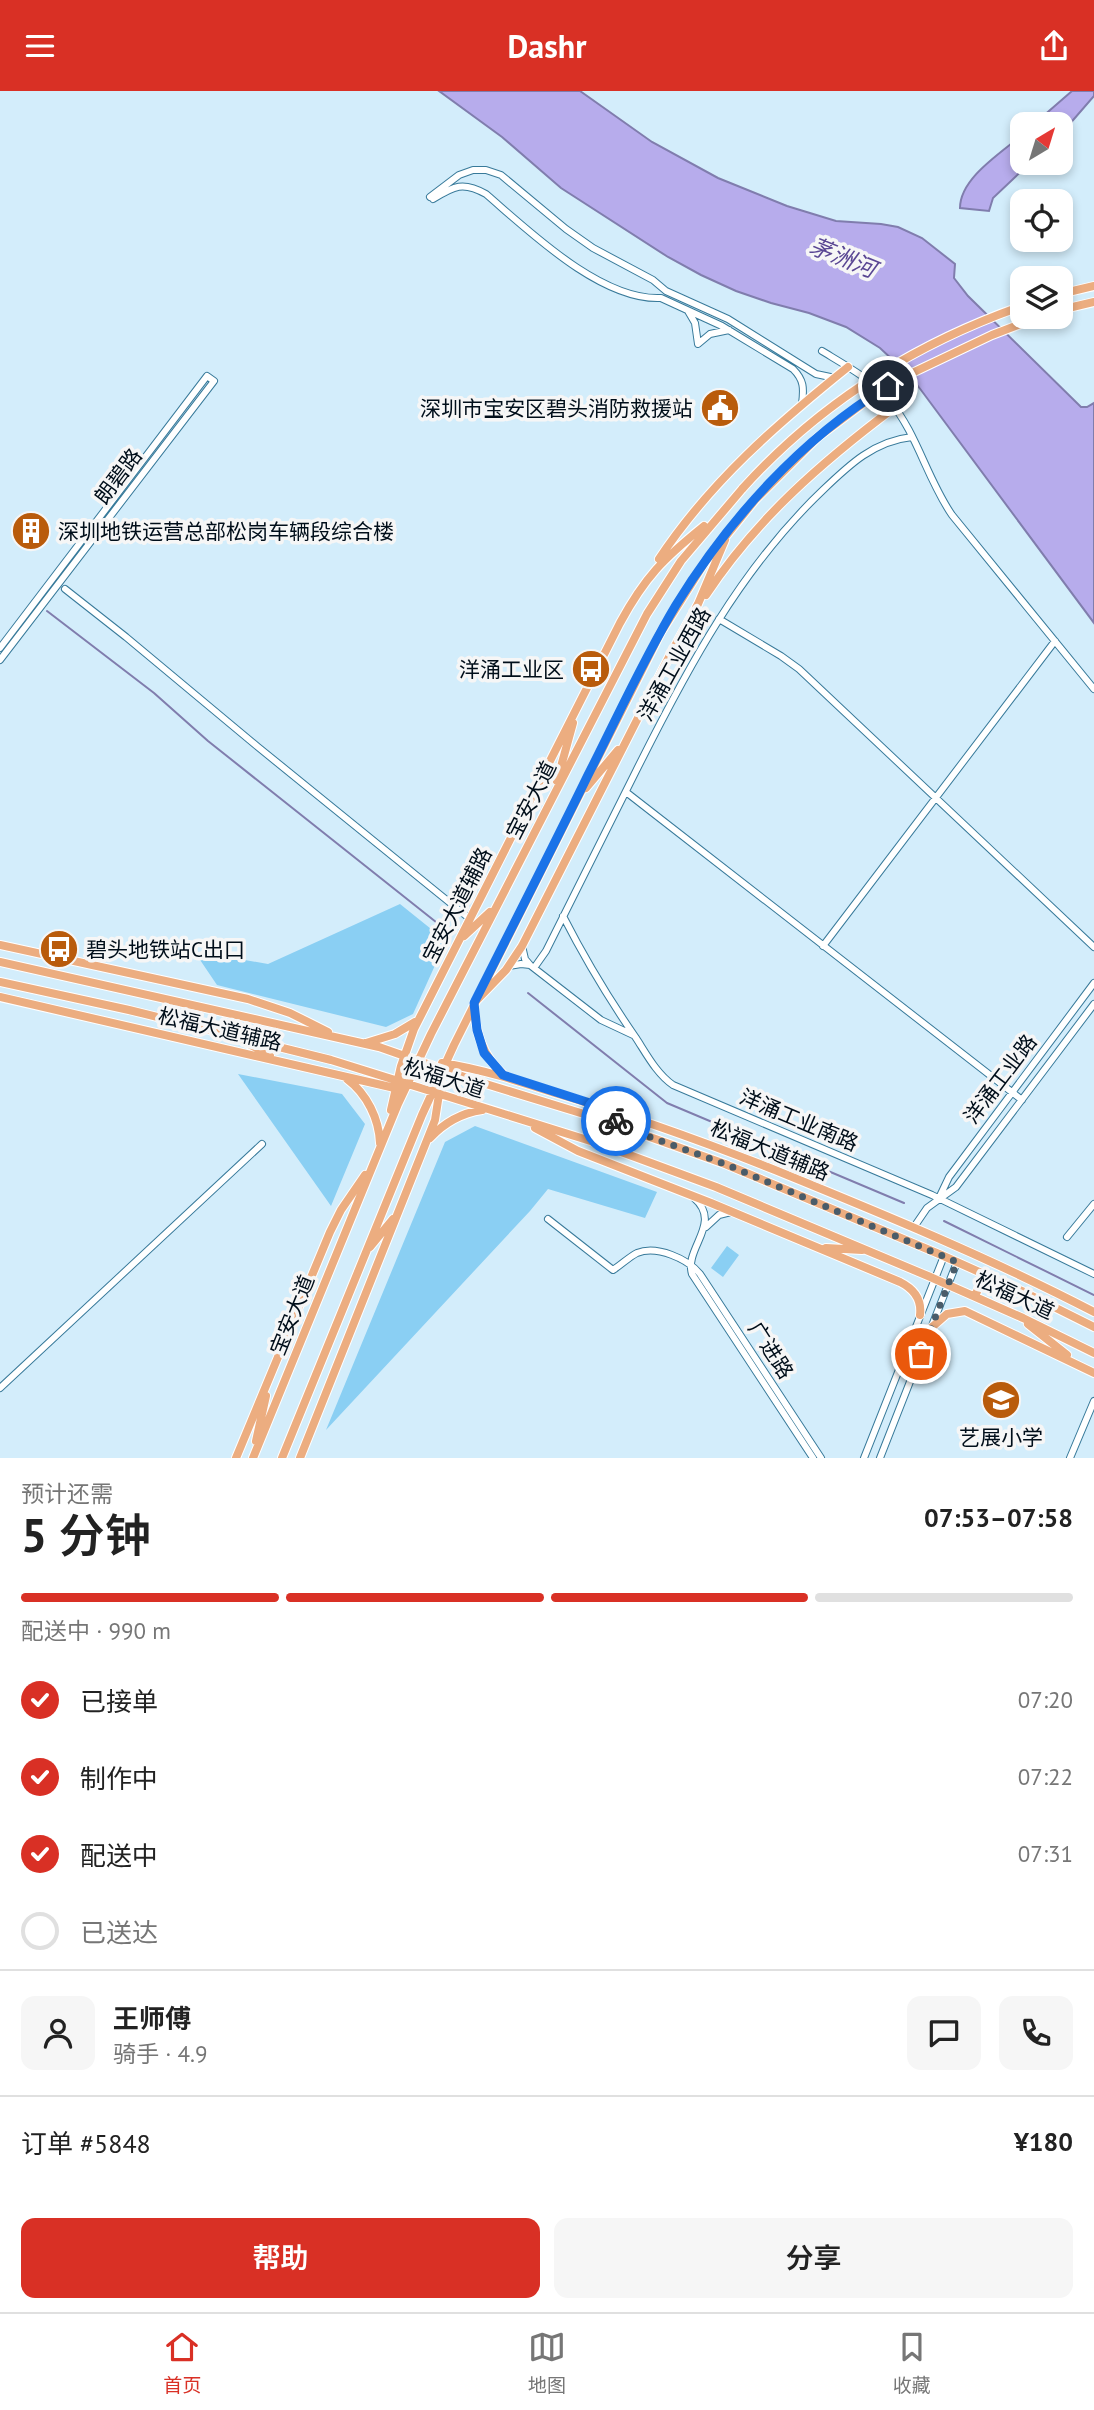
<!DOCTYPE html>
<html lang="zh">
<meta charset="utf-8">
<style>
:root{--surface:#fff;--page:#f6f6f6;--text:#222;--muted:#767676;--line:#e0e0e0;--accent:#d93025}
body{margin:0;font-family:"PT Sans","Noto Sans SC",sans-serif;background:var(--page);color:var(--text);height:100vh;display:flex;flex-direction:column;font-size:26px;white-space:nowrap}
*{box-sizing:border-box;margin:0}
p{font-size:23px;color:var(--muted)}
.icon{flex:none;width:38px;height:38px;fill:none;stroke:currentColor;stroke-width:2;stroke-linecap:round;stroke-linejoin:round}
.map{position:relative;height:1367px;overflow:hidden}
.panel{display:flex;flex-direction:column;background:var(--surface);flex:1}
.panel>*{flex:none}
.needle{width:46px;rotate:38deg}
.fabs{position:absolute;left:1010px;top:21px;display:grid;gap:14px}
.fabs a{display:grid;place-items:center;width:63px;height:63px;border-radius:14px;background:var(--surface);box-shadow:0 4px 10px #0003;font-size:35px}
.pin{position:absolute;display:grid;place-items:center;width:60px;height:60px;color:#fff;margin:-30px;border:4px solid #fff;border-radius:50%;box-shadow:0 2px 7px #0007}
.courier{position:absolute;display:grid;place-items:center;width:70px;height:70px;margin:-35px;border:5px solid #1a73e8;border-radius:50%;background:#fff;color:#222;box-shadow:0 2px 9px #0007}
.headline em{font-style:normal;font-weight:600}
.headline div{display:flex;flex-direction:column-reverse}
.headline{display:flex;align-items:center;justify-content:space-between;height:119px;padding:0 21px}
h1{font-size:46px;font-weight:600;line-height:52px}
.bar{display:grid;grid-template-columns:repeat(4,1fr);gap:10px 7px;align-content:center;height:84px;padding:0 21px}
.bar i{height:9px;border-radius:5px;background:var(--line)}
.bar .current{background:var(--accent)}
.bar p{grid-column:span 4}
.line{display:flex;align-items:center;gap:18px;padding:0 21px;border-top:2px solid var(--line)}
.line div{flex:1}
.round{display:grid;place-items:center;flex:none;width:74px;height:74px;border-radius:14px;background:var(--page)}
ol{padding:0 21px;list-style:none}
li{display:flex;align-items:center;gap:21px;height:77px}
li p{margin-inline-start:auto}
li .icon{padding:7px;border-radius:50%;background:var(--accent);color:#fff;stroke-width:4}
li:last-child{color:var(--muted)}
li i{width:38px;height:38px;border:4px solid var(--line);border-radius:50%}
.primary-button{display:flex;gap:14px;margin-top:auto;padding:14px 21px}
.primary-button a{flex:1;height:80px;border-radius:14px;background:var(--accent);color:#fff;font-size:28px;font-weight:600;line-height:80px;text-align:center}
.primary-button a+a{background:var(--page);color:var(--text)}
header{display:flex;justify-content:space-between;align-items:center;height:91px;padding:0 21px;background:var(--accent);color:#fff;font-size:32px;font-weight:600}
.menu{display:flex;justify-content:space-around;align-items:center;height:98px;border-top:2px solid var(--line);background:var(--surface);font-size:19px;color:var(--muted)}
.menu a{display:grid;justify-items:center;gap:4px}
.menu .current{color:var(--accent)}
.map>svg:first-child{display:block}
</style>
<header><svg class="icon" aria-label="menu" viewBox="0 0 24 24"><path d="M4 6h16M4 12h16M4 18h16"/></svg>Dashr<svg class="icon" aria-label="share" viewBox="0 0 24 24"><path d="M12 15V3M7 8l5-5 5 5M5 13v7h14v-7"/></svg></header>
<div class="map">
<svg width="1094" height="1367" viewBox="0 0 1094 1367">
<rect width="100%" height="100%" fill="#d3edfb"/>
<path fill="#8acff3" d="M 400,813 L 446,850 L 413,923 L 386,936 L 217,894 L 194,860 L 268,873 Z
M 238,983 L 342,1003 L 365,1033 L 331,1115 Z
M 475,1035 L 657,1101 L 645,1127 L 548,1098 L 530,1120 L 326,1339 L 445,1051 Z
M 727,1155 L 739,1164 L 723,1186 L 711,1177 Z"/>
<path fill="#b7acec" stroke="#807dad" stroke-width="2" d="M 439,0 L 580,0 L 652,51 L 718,87 L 787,115 L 836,130 L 881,133 L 898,136 L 922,147 L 955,173 L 954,187 L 968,205 L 1081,316 L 1087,316 L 1094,312 L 1094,532 L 921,299 L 909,284 L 880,257 L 846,236 L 809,222 L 771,212 L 736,200 L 701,184 L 668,166 L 561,97 L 502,46 Z
M 1072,0 L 1094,0 L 1094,5 L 1061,43 L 1060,33 L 1034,33 Z
M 1022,44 L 1022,72 L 1030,72 L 993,107 L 989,120 L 960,117 C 960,87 1001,62 1022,44 Z"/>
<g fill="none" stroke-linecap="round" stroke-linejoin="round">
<path stroke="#807dad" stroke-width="2" d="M 47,520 L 154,602 L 208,650 L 441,835
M 528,902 L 667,1012 L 904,1112
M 944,1130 L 1094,1204"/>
<g stroke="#387a9a" stroke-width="8">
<path id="minor" d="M 430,106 L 459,84 L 473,79 L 486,79 L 501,84 L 566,138 L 593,157 L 653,189 L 666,200 L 728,228 L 816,283 L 835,287
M 433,108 C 454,95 463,90 486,103 C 529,140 601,210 661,207 L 722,235 L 793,278 C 804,289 804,297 802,313
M 688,220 L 695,232 L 698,253 L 710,243 L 729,239
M 822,260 C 845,274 871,288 889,309 C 917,342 927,388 952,424 L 1094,598
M 65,498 L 126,546 L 258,656 L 470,828
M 719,528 L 781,565 L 799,578 L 1094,856
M 0,557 L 207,285 L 214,290 L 0,569
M 626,701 L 1022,1009
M 563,825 C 585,868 609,908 636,947 C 647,964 657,983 673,994 L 932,1104 L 1094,1183
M 522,855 L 525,868 L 530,874 L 601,929 L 633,944
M 823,855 L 1055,550
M 509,875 L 521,873 L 530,874
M 534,877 L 546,860 C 576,800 606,740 636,680 C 687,578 740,478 823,399 C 849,374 874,350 912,346
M 694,1107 C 723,1132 684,1157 692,1183 L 813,1367
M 939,1107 L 949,1086 L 1094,892
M 548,1128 L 613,1179 C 621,1174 629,1166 637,1162 C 657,1154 688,1168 700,1183 L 821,1367
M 706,1136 L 719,1124 L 731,1121
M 914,1136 L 927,1117 L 956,1096 L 1094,913
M 1067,1146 L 1094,1113
M 0,1297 L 262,1053
M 864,1367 L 944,1165
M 880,1367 L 957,1171
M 1070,1367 L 1094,1310"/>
</g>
<g stroke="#fff" stroke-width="10">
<path id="major" d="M 1060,203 L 1094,195
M 1060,219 L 1094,211
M 659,468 C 710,391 777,333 848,276
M 706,504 C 757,427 822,371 895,316
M 557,690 L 573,632
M 586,697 L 618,659
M 464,845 L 490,821
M 0,854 L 248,908 L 290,922 L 328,941
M 0,871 L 379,956 L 473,989 L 597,1027 L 725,1073 L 939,1163 L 1024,1201 L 1094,1236
M 0,891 L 129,919 L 331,969 L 597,1052 L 716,1096 L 928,1185 L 1023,1227 L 1094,1262
M 0,906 L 399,998
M 241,949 L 270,964
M 366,952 L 395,943 L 415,931
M 442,972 C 481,978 518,990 555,1002 C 629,1024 702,1050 775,1079 C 883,1123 990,1167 1094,1221
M 504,984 C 482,965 475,941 474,912 L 506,879 L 522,855 L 669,566 L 698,513 L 725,449
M 347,988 C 367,1003 379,1028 380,1052
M 391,1019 L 401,975 L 414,938 L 620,532 C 645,486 663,468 704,435
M 535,1037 L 578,1060 L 711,1112 L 900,1191 C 914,1198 922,1208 920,1224
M 430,1047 C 444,1032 462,1022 482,1019
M 370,1156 L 393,1128
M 826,1157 L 862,1159
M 975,1205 L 985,1183
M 1028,1233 L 1067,1264
M 931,1237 L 947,1223 L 965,1220 L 1094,1282
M 256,1350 L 266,1305
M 236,1367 L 330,1141 L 341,1119 L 365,1084
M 253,1367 L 398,1013 L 431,943 L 647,523 L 681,470 L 743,397
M 282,1367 L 422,1024 L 454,954 L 661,541 L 705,471 L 755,409
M 300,1367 L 435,1029 L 442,984"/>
</g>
<use href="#minor" stroke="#fff" stroke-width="6"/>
<use href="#major" stroke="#ecad80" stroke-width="8"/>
<g stroke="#fff" stroke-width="10" stroke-linecap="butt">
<path id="major-bridge" d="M 743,397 C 820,312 914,253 1022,215
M 755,409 L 818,346 L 878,301 L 910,283 L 992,244 L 1039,226"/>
</g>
<use href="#major-bridge" stroke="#ecad80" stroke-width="8"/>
</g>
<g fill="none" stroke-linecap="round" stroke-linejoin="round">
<path stroke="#4a5c69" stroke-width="7" stroke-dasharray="0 12.6" d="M 616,1030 L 633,1040 L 725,1073 L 957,1171 L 921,1263"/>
<path stroke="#1a73e8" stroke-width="9" d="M 616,1030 L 593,1013 L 503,984 L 484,962 L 477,939 L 474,912 C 512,836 551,760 588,684 C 617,627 643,569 676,514 C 729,428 801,348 888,295"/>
</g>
<defs>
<g id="civic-disc" transform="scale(2.0125)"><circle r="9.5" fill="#b95b0b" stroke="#f6f6f6"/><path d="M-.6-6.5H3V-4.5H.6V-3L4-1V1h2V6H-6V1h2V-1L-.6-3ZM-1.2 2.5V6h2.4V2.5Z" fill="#fff"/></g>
<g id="building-disc" transform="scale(2.0125)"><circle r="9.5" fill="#b95b0b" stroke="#f6f6f6"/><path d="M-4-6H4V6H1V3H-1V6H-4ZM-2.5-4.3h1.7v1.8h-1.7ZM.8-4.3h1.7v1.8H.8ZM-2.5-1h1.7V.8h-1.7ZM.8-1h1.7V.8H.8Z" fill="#fff"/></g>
<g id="bus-disc" transform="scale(2.0125)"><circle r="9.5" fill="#b95b0b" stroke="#f6f6f6"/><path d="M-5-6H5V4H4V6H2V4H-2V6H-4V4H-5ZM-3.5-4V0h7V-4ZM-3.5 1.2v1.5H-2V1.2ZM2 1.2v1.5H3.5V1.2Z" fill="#fff"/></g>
<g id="school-disc" transform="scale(2.0125)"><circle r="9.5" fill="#b95b0b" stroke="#f6f6f6"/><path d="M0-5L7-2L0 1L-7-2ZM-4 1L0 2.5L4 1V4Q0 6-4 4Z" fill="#fff"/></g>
</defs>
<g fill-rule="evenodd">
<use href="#civic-disc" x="720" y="317"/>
<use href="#building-disc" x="31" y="440"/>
<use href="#bus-disc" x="591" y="578"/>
<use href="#bus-disc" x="59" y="858"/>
<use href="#school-disc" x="1001" y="1309"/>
</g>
<g text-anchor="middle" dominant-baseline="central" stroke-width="7" stroke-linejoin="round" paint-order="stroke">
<g font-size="21" fill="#000e1a" stroke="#f6f6f6" text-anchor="end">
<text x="693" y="317">深圳市宝安区碧头消防救援站</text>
<text x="58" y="440" text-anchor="start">深圳地铁运营总部松岗车辆段综合楼</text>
<text x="564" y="578">洋涌工业区</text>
<text x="86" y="858" text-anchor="start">碧头地铁站C出口</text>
<text x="1001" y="1346" text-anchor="middle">艺展小学</text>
</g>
<g font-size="21" fill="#000e1a" stroke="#f6f6f6">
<text transform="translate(118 385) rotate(-53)">朗碧路</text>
<text transform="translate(674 573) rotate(-61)">洋涌工业西路</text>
<text transform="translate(531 709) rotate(-63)">宝安大道</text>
<text transform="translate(457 814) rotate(-63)">宝安大道辅路</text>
<text transform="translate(220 938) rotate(13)">松福大道辅路</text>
<text transform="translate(444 987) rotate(18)">松福大道</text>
<text transform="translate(1000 988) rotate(-53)">洋涌工业路</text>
<text transform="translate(799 1029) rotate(23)">洋涌工业南路</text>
<text transform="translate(770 1059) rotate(22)">松福大道辅路</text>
<text transform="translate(1015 1204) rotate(25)">松福大道</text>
<text transform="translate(292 1224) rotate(-68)">宝安大道</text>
<text transform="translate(771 1259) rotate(57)">广进路</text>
</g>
<g font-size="23" font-style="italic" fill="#594693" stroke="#f6f6f6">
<text transform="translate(843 166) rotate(22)">茅洲河</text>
</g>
</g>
</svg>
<div class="fabs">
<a><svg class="needle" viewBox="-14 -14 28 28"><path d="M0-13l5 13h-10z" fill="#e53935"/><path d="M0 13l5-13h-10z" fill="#767676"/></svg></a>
<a><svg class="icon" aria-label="locate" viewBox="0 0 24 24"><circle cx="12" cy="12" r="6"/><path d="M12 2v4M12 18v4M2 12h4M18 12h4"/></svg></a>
<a><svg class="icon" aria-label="layers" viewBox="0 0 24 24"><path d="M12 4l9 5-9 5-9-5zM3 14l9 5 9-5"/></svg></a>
</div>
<div class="pin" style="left:921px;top:1263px;background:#ea580c"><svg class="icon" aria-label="bag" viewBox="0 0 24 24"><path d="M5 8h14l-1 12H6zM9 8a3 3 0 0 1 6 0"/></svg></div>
<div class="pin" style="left:888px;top:295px;background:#1f2937"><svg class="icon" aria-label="home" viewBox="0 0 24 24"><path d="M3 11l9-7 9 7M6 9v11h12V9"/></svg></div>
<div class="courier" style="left:616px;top:1030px"><svg class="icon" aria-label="bike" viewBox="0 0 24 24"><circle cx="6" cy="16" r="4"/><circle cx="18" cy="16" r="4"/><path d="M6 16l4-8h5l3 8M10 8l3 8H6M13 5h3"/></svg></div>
</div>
<section class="panel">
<div class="headline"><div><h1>5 分钟</h1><p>预计还需</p></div><em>07:53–07:58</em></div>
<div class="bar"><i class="current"></i><i class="current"></i><i class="current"></i><i></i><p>配送中 · 990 m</p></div>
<ol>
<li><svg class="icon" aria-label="check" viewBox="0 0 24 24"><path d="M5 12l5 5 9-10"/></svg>已接单<p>07:20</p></li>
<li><svg class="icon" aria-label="check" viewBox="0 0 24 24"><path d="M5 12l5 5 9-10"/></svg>制作中<p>07:22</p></li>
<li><svg class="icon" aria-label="check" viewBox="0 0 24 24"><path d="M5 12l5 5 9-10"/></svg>配送中<p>07:31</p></li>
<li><i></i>已送达</li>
</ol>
<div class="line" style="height:126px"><a class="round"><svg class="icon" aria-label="person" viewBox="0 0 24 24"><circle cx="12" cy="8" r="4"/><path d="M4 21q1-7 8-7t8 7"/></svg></a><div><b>王师傅</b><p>骑手 · 4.9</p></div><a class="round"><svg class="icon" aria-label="chat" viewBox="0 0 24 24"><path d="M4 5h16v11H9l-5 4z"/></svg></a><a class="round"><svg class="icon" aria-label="phone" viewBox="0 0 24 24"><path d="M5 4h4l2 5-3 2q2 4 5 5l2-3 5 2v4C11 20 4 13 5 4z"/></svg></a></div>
<div class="line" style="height:91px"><div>订单 #5848</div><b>¥180</b></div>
<div class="primary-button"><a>帮助</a><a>分享</a></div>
</section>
<nav class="menu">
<a class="current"><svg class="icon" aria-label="home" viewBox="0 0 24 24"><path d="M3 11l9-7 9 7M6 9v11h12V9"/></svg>首页</a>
<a><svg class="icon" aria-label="map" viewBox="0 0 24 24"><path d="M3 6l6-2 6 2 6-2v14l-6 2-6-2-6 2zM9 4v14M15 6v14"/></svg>地图</a>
<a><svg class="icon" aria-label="saved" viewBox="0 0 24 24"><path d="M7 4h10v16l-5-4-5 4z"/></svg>收藏</a>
</nav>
